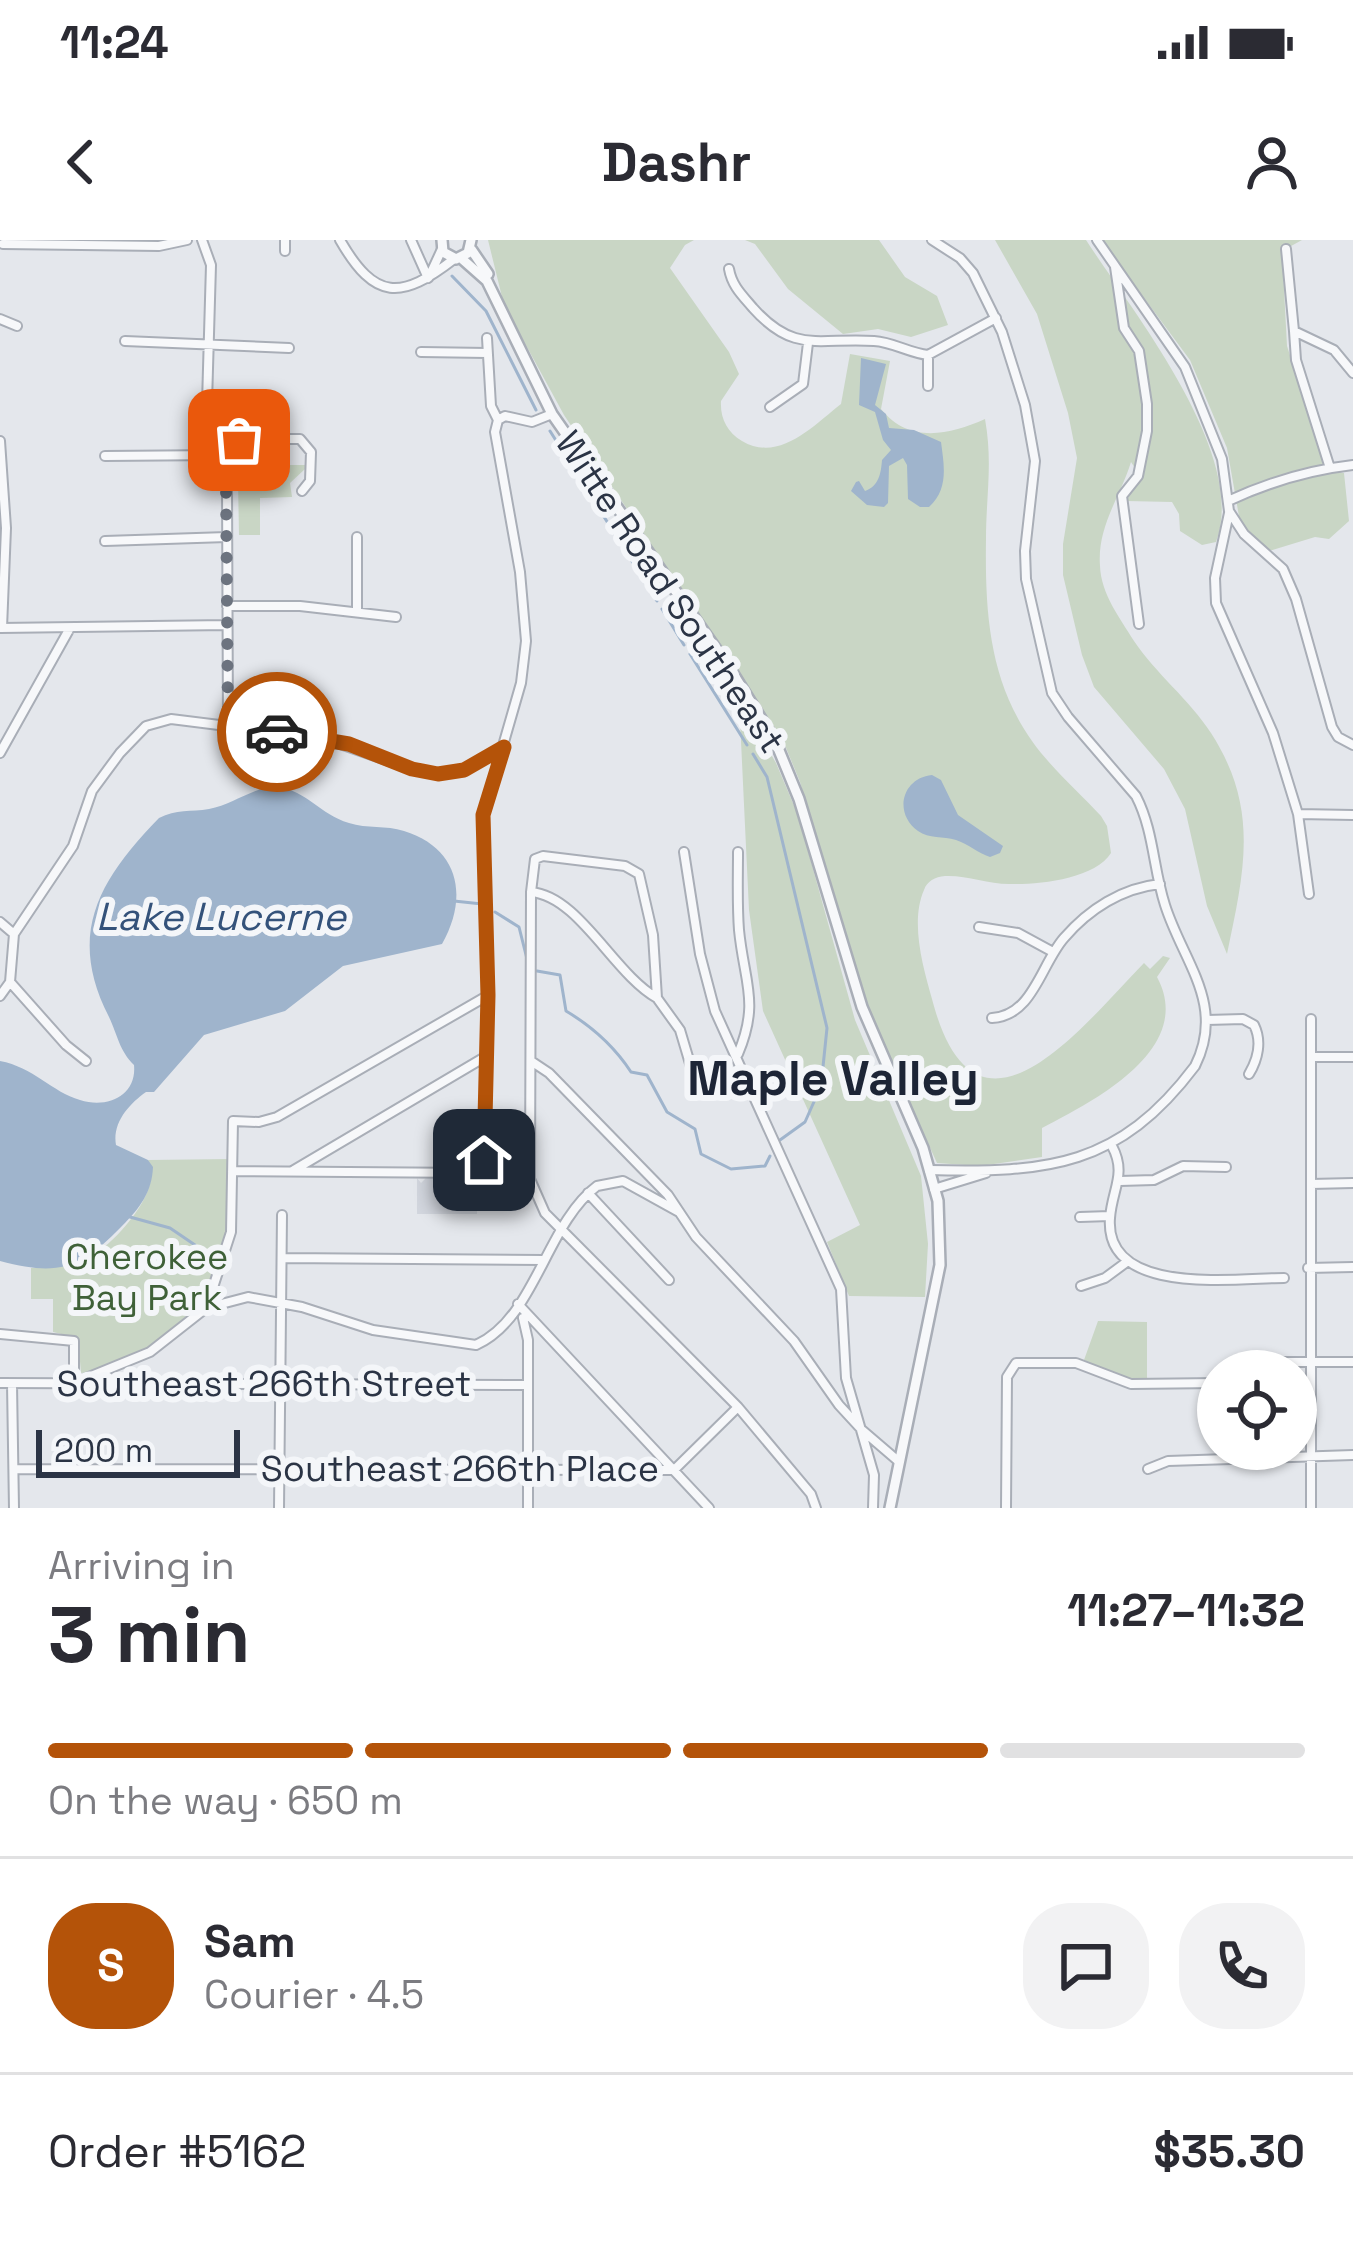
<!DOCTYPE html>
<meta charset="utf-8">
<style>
:root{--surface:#fff;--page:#f2f2f3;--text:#2b2b33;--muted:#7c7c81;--line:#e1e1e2;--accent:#b45309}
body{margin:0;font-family:"Space Grotesk",sans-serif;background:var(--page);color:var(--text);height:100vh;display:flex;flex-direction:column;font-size:45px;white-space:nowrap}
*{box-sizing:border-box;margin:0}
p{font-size:39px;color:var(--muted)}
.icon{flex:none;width:66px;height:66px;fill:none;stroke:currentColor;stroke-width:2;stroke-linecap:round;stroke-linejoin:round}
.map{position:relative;height:1268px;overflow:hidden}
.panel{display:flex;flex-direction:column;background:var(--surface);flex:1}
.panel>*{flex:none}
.controls{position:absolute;left:1197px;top:1110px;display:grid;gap:24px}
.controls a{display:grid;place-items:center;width:120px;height:120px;border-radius:50%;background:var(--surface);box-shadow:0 3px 9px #0004;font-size:60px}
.scale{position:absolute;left:36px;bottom:30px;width:204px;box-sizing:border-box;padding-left:12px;border:6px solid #2b3445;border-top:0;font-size:33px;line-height:42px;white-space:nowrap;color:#2b3445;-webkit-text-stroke:9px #f4f6f9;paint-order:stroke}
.pin{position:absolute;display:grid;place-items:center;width:102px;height:102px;color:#fff;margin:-51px;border-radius:24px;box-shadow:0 6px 18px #0006}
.courier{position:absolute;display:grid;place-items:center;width:120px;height:120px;margin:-60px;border:9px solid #b45309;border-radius:50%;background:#fff;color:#222;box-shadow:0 3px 15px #0007}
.overview em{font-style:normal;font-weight:800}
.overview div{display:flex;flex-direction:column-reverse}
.overview{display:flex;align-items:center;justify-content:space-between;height:204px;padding:0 48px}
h1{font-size:78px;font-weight:800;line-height:90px}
.bar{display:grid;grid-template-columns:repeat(4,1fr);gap:18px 12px;align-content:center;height:144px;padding:0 48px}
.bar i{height:15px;border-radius:9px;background:var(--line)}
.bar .active{background:var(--accent)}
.bar p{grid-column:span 4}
.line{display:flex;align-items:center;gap:30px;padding:0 48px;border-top:3px solid var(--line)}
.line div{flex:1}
.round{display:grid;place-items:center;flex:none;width:126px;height:126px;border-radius:48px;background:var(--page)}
.status{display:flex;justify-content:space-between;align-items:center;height:84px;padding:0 60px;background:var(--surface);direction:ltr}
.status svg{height:33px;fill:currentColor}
header{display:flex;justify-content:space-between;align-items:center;height:156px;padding:0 48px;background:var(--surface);font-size:54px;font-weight:800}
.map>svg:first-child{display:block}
</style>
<div class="status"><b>11:24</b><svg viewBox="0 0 49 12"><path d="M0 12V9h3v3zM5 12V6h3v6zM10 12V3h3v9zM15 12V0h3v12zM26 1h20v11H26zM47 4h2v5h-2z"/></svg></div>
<header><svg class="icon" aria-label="back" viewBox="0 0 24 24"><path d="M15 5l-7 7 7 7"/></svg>Dashr<svg class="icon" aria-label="person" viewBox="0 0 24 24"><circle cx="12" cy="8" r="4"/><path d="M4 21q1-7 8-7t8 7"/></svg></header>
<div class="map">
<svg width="1353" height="1268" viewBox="0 0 1353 1268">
<rect width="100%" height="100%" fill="#e4e7ec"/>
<path fill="#d2d6de" d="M 417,938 L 421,943 L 426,938 L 477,938 L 477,974 L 417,974 Z"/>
<path fill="#c9d6c5" d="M 488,0 L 694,0 L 685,5 L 670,28 L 729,112 L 739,134 L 721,161 C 720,178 727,192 742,201 C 779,223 813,186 841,164 L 850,114 L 890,121 L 881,169 C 909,204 949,195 985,179 C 993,223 986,256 986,299 C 985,372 989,440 1032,501 C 1051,528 1079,552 1101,576 L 1107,586 L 1111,613 C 1095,639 1038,645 1009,644 C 988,644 966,635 945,636 C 935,637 927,641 924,650 C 910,682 923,727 932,759 C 975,925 1079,790 1144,723 L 1150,729 L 1163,716 L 1170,718 L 1157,737 C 1196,809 1094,861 1042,888 L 1042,917 L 980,926 L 937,923 L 865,765 L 800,542 L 784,503 L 564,175 L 504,65 Z
M 745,0 L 879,0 L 905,37 L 937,56 L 948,85 L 911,97 L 878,89 L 843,94 L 788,49 L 755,4 Z
M 995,0 L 1086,0 C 1132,71 1249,215 1216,302 L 1202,305 L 1180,291 L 1179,274 L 1172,262 L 1126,261 L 1141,237 L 1131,222 C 1120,258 1097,286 1100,326 C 1101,354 1120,378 1134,401 C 1156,434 1189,459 1211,493 C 1260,569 1244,632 1227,714 L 1207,666 L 1185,569 L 1164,529 L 1094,447 L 1082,415 L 1063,335 L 1063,304 L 1077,218 L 1068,173 L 1037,74 Z
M 1101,0 L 1302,0 L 1282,11 L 1287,106 L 1327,230 L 1344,233 L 1349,281 L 1329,299 L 1315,297 L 1269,311 L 1240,282 L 1227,208 L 1190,120 Z
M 273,225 L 305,225 L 305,229 L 290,243 L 292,257 L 260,258 L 260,295 L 239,295 L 238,240 L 273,240 Z
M 739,459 L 776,523 L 798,575 L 855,780 L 921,936 L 928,1004 L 925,1057 L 849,1056 L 827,1002 L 860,985 L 763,771 L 749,670 Z
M 230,919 C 230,944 233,971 229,995 C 218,1060 146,1130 81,1133 L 78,1098 L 53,1092 L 53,1059 L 31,1059 L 31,1028 C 53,1028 78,1026 96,1013 C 119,998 164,948 148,920 Z
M 1098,1081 L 1147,1082 L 1147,1139 L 1125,1138 L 1084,1120 Z"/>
<path fill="#9fb4cc" d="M 861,118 L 886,124 L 875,165 L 886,174 L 889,188 L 914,190 L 941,202 C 944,225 949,249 929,267 L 920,267 L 908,259 L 907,225 L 903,218 L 889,226 L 888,263 L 884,267 L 867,265 L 851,251 L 856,242 L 859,241 L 865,251 C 879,246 881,233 882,220 L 891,210 L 883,200 L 875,172 L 859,165 Z
M 932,535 L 941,540 L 958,575 L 1003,606 L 1000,613 L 990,617 C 978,613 968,604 956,600 C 943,596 929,599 918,591 C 893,573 902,538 932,535 Z
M 275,546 C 310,552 319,574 349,583 C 367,589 386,585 404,591 C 459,608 469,656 442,704 L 343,726 L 285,771 L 204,795 L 154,852 L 146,852 C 129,864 112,883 116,905 L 148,920 L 153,927 C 152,952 140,968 122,986 C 81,1028 60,1037 0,1021 L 0,821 C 33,827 52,852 80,860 C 108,869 137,855 134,825 C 119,810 118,796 109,777 C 66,693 100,639 159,578 C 176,569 191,572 209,569 C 232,565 250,549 275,546 Z"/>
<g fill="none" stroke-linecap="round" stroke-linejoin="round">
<path stroke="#9fb4cc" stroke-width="3" d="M 452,36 L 486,71 L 536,170
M 550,191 L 657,361
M 662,369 L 684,405
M 690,414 L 747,505
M 753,514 L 767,537 L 827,788 L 821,846 L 805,882 L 780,900
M 454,661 L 482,664
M 495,672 L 519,687 L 527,719
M 537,731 L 560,735 L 566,771 C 593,787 614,806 631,832 L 647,835 L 667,872 L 695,889 L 701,914 L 731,929 L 765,926 L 770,916
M 130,977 L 170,988 L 195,1005"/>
<g stroke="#a9aeb7" stroke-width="12">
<path id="minor" d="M 202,0 L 211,25 L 207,163 L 227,246 L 228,486
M 340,0 C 375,61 401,60 454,19
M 411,0 L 428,38
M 1097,0 L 1185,127 L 1222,219 L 1229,271 L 1244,294 L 1283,329 L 1296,359 L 1332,487 L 1338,497 L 1353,505
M 3,4 L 159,6 L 187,0
M 1286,9 L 1294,91 L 1334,110 L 1353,133
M 285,11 L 285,0
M 1115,27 L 1124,88 L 1139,111 L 1147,164 L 1147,191 L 1138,236 L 1122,256 L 1139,384
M 729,29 C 732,46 742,55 753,68 C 795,115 820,97 874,101 C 893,102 909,113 928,115 L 996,78
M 429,37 L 442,9
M 0,79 L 17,86
M 1294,91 L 1296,120 L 1329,225
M 125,101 L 289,108
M 421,112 L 487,113
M 928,146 L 928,115
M 770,167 L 803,144 L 808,103
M 498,180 L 505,176 L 532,182 L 552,174
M 0,201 L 6,288 L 2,388
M 220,210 L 244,199 L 300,199 L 311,212 L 310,241 L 302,251
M 105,216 L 221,215
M 1228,261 C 1269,242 1309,230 1353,225
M 1229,273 L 1215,338 L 1216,363 L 1273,493 L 1298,574 L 1309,654
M 105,301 L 227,297
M 227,366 L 300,366 L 396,377
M 357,371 L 357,297
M 0,388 L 227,385
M 0,513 L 70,388
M 1298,574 L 1353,575
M 684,612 L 700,714 L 715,771 L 841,1049 L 846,1138 L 874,1235 L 873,1268
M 531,652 C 579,656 614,734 657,758
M 0,682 L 14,694
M 979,687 L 1018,693 L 1053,712
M 10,742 L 14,694 L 73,606 L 92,551 L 120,513 L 146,486 L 171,479 L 323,498 L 412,529 L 438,534 L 464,530 L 503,508
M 0,756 L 10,742 L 66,805 L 86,821
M 992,778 C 1033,776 1041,724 1064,698 C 1089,669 1122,648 1160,644
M 1207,780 L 1243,779 L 1254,785 C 1262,801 1258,819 1249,834
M 738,814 C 760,762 744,742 739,690 C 737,664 738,638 738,612
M 1311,817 L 1353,817
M 531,821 L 549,833 L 668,955 L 696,997 L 794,1101 L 839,1165 L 862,1190 L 897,1220
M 694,837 L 680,790 L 657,758 L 653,695 L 639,634 L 625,626 L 543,616 L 535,619 L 531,652 L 530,939 L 545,973 L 738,1167 L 811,1254 L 816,1268
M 1112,906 C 1127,934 1112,949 1110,978 C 1104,1057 1236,1038 1284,1038
M 294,930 L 485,817
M 929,930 C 1048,933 1119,927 1195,826 C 1226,764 1183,722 1165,665 C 1153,628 1154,591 1136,556 L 1068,477 L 1052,453 L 1026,339 L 1025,311 L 1035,221 L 1025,165 L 1002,92 L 973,33 L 960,18 L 932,0
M 232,931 L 474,933 L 483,925 L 488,755 L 483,575 L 521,443 L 526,401 L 520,332 L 495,192 L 498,180 L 491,166 L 487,98
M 1120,941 L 1154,940 L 1183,926 L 1226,927
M 1311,944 L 1353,943
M 934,949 L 986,933
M 588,953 L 669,1040
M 1080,977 L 1110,976
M 282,1018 L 543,1020
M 1308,1028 L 1353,1027
M 1081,1046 L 1105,1038 L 1128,1021
M 518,1064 L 709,1268
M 207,1066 L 231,992 L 233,881 L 259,882 L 277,877 L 487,756
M 523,1078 L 528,1100 L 528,1268
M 0,1094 L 74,1101 L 74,1143
M 1250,1131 L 1276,1122 L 1353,1122
M 0,1143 L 528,1145
M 74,1143 L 150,1112 L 206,1068 L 248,1057 L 302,1067 L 373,1090 L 476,1105 C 535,1079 546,984 597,946 L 623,941 L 679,972
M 12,1144 L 14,1268
M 14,1229 L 674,1230 L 738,1167
M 1148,1229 L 1168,1221 L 1353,1215
M 279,1268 L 282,975
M 1006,1268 L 1007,1137 L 1016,1123 L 1076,1123 L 1131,1144 L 1218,1143
M 1311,1268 L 1311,779"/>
</g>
<g stroke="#a9aeb7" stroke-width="14">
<path id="tertiary" d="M 442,0 L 443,12 L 456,19 L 468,13 L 471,0
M 471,9 L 488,34
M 461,18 L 487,41 L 552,174 L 732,432 L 776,503 L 799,559 L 862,767 L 923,908 L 938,961 L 940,1025 L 890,1268"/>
</g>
<use href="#minor" stroke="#f7f8fa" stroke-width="8"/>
<use href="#tertiary" stroke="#f7f8fa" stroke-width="9"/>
</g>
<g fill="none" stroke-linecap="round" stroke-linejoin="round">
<path stroke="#6c737f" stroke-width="12" stroke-dasharray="0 21.6" d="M 239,200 L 220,210 L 226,246 L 228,486 L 277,492"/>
<path stroke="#b45309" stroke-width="15" d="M 277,492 L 349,504 L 412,529 L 438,534 L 464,530 L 504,507 L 483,575 L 488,755 L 484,920"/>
</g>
<g text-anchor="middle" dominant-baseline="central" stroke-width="12" stroke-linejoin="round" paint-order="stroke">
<g font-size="36" fill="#2b3445" stroke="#f4f6f9">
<text transform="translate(670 352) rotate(56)">Witte Road Southeast</text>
<text x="264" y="1144">Southeast 266th Street</text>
<text x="460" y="1229">Southeast 266th Place</text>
</g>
<g font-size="36" fill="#3f6138" stroke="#f4f6f9">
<text x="147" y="1017">Cherokee<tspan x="147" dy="41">Bay Park</tspan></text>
</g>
<g font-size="39" font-style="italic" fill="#34527a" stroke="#f4f6f9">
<text x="221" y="676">Lake Lucerne</text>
</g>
<g font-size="48" font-weight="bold" fill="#1d2536" stroke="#f4f6f9">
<text x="833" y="838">Maple Valley</text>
</g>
</g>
</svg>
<div class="controls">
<a><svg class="icon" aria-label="locate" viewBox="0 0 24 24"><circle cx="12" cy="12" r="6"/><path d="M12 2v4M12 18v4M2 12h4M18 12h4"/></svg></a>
</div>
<div class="scale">200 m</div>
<div class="pin" style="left:239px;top:200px;background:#ea580c"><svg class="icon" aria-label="bag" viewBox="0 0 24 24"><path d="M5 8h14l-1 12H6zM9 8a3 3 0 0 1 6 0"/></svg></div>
<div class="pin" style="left:484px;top:920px;background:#1f2937"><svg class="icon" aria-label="home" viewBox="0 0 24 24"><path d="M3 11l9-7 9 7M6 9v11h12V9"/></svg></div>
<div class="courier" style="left:277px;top:492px"><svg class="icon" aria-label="car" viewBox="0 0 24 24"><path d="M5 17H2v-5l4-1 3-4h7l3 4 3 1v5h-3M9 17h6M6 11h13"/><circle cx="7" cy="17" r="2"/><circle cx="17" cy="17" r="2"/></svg></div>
</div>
<section class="panel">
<div class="overview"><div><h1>3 min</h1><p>Arriving in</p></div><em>11:27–11:32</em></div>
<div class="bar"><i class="active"></i><i class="active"></i><i class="active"></i><i></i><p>On the way · 650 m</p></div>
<div class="line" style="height:216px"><b class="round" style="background:var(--accent);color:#fff">S</b><div><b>Sam</b><p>Courier · 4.5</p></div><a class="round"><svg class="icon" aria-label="chat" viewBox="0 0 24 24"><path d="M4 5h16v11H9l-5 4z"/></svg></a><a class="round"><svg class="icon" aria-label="phone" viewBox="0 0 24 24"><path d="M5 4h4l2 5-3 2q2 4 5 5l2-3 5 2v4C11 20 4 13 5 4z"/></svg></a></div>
<div class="line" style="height:156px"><div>Order #5162</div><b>$35.30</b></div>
</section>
